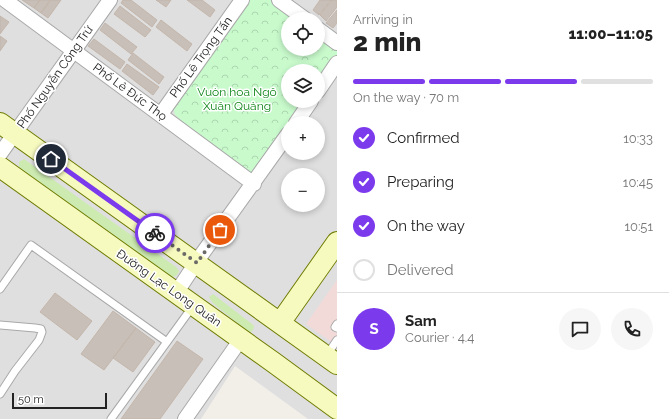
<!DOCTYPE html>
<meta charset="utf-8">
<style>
:root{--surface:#fff;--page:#f6f6f6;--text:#222;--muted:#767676;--line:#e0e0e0;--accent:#7c3aed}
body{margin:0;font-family:Raleway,sans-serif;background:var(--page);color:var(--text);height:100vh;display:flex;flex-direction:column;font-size:15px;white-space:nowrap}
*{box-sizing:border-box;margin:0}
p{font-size:13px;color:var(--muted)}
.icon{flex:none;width:22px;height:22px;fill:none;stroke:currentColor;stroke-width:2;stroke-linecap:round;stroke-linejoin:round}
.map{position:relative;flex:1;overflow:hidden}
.details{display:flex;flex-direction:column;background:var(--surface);width:332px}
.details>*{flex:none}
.tools{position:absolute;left:281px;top:12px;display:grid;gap:8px}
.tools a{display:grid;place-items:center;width:44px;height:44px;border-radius:50%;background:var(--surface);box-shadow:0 2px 6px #0003;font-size:20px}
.scale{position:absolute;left:12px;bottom:10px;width:95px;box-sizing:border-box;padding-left:4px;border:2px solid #222;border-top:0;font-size:11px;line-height:14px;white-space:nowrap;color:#222;-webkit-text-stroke:3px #fff;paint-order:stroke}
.pin{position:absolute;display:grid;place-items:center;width:34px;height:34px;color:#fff;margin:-17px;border:2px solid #fff;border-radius:50%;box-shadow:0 1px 4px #0007}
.courier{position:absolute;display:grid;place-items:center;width:40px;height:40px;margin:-20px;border:3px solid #7c3aed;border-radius:50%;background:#fff;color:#222;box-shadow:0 1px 5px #0007}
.overview em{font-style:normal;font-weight:800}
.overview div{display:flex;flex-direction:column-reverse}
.overview{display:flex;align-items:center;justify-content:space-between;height:68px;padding:0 16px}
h1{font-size:26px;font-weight:800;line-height:30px}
.bar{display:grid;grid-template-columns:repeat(4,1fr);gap:6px 4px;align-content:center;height:48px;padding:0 16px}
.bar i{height:5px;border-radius:3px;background:var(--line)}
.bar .on{background:var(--accent)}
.bar p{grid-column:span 4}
.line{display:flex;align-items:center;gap:10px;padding:0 16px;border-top:1px solid var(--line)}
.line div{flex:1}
.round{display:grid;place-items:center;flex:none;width:42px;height:42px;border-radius:21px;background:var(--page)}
ol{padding:0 16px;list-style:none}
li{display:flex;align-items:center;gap:12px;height:44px}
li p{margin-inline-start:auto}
li .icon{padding:4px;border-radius:50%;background:var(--accent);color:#fff;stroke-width:4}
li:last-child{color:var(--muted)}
li i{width:22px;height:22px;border:2px solid var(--line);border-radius:50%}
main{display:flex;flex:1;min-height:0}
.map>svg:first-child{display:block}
</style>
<main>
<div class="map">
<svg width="337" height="419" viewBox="0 0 337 419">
<defs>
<pattern id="park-crowns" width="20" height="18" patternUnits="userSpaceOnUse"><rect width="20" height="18" fill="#c8facc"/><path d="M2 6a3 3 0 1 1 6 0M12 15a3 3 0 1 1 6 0" fill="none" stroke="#acd6af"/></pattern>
</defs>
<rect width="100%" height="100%" fill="#f2efe9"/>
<path fill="#e0dfdf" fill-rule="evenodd" d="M 0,0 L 337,0 L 337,419 L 308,419 L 235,366 L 201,419 L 0,419 ZM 288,19 L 318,19 L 318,49 L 288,49 ZM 288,71 L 318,71 L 318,101 L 288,101 ZM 288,123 L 318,123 L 318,153 L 288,153 ZM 288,175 L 318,175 L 318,205 L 288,205 Z"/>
<path fill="#f2dad9" d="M 337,280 L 337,346 L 306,324 Z"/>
<path fill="#cdebb0" d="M 24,159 L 176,267 L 179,271 L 177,275 L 171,278 L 20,170 L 19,167 L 19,162 Z
M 213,294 L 252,324 L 254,326 L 253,330 L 251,332 L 247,331 L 213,303 L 209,297 Z"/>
<path fill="url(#park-crowns)" d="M 246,0 L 274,0 L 299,19 L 288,19 L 288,49 L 318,49 L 318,34 L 337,49 L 337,59 L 318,86 L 318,71 L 288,71 L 288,101 L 308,101 L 292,123 L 288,123 L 288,129 L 257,174 L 245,174 L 175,115 L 172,103 Z"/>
<path fill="#c7bfb8" stroke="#c4b6ab" d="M 22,0 L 40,0 L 34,8 Z
M 40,0 L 50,0 L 41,13 L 34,8 Z
M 51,0 L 61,0 L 48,18 L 41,13 Z
M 123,0 L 131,0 L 157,20 L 152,27 L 121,3 Z
M 156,0 L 171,0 L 166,7 Z
M 187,0 L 202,0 L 215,10 L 210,17 Z
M 320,0 L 331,0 L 319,15 L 313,10 Z
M 332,0 L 337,0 L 337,7 L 326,21 L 320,15 Z
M 120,6 L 151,30 L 145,37 L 114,14 Z
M 337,10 L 337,23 L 333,28 L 326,23 Z
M 0,16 L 9,22 L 0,34 Z
M 161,20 L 192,44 L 187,51 L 156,27 Z
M 105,23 L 137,47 L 131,54 L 100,30 Z
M 0,36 L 7,41 L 0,51 Z
M 94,39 L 125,62 L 120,69 L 88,46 Z
M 133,53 L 164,77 L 159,84 L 128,60 Z
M 127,64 L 159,87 L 153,95 L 122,71 Z
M 55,293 L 92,321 L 77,340 L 40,312 Z
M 113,311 L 136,328 L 104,370 L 81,354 Z
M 136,328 L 155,342 L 133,372 L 113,358 Z
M 177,341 L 203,359 L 160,419 L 121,419 Z"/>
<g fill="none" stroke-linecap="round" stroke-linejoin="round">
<g stroke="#a9a9a9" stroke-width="9">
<path id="lane" d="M 0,289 L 31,245 L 167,342
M 337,324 L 335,327 L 337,328
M 0,325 L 35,328 L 41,329 L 42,332 L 39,340 L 15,371 L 0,394
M 327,355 L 337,340
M 111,419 L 193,306"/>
</g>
<g stroke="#a9a9a9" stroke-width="16">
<path id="street" d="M 5,0 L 254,184
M 279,0 L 305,19
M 318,29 L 337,43
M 318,91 L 337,63
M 161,114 L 242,0
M 296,123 L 311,101
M 0,154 L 110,0
M 176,293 L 202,254 L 288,134
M 185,419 L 241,339"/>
</g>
<g stroke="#707d05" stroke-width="22">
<path id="secondary" d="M 0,123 L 337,364
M 0,167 L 273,362 L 337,409
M 280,323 L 337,242"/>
</g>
<use href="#lane" stroke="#fff" stroke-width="7"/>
<use href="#street" stroke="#fff" stroke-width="14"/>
<use href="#secondary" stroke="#f7fabf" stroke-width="20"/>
</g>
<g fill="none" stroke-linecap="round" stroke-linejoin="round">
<path stroke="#6b6a68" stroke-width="4" stroke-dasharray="0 7.2" d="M 155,233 L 197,263 L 220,230"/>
<path stroke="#7c3aed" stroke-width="5" d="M 51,159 L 155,233"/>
</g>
<g text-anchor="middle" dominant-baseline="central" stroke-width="3" stroke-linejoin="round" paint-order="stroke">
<g font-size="12" fill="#222" stroke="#fff">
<text transform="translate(201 57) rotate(-54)">Phố Lê Trọng Tấn</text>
<text transform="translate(55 77) rotate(-55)">Phố Nguyễn Công Trứ</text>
<text transform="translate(130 92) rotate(36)">Phố Lê Đức Thọ</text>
<text transform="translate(169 288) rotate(35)">Đường Lạc Long Quân</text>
</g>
<g font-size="12" fill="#0c8416" stroke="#fff">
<text x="237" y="92">Vuòn hoa Ngô<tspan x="237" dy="14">Xuân Quảng</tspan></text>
</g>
</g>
</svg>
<div class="tools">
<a><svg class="icon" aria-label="locate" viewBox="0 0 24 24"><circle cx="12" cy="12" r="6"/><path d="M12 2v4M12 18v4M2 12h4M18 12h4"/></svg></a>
<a><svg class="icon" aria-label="layers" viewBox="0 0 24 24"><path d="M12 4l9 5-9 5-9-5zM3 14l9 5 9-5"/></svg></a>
<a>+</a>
<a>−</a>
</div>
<div class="scale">50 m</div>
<div class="pin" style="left:220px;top:230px;background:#ea580c"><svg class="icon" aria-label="bag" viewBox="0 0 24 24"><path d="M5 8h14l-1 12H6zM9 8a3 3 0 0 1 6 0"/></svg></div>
<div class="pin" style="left:51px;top:159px;background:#1f2937"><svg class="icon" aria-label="home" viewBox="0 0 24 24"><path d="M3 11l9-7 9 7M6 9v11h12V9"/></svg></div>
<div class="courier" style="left:155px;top:233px"><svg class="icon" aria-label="bike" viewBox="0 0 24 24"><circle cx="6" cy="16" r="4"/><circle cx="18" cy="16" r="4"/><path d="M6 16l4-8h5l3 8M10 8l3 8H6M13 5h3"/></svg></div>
</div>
<section class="details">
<div class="overview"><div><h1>2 min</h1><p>Arriving in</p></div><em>11:00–11:05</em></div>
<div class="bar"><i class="on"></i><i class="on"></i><i class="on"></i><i></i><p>On the way · 70 m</p></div>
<ol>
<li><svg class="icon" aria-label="check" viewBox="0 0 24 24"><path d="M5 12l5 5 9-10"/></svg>Confirmed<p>10:33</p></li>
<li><svg class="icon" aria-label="check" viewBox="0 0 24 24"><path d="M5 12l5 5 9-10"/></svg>Preparing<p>10:45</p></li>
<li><svg class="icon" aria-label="check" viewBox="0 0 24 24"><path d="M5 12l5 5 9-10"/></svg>On the way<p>10:51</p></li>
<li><i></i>Delivered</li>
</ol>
<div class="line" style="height:72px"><b class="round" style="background:var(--accent);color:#fff">S</b><div><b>Sam</b><p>Courier · 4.4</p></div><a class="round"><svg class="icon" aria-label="chat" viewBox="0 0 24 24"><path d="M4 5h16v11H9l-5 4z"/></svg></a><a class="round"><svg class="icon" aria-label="phone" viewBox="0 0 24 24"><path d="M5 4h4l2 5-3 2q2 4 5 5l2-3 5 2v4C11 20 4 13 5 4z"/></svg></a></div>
</section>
</main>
